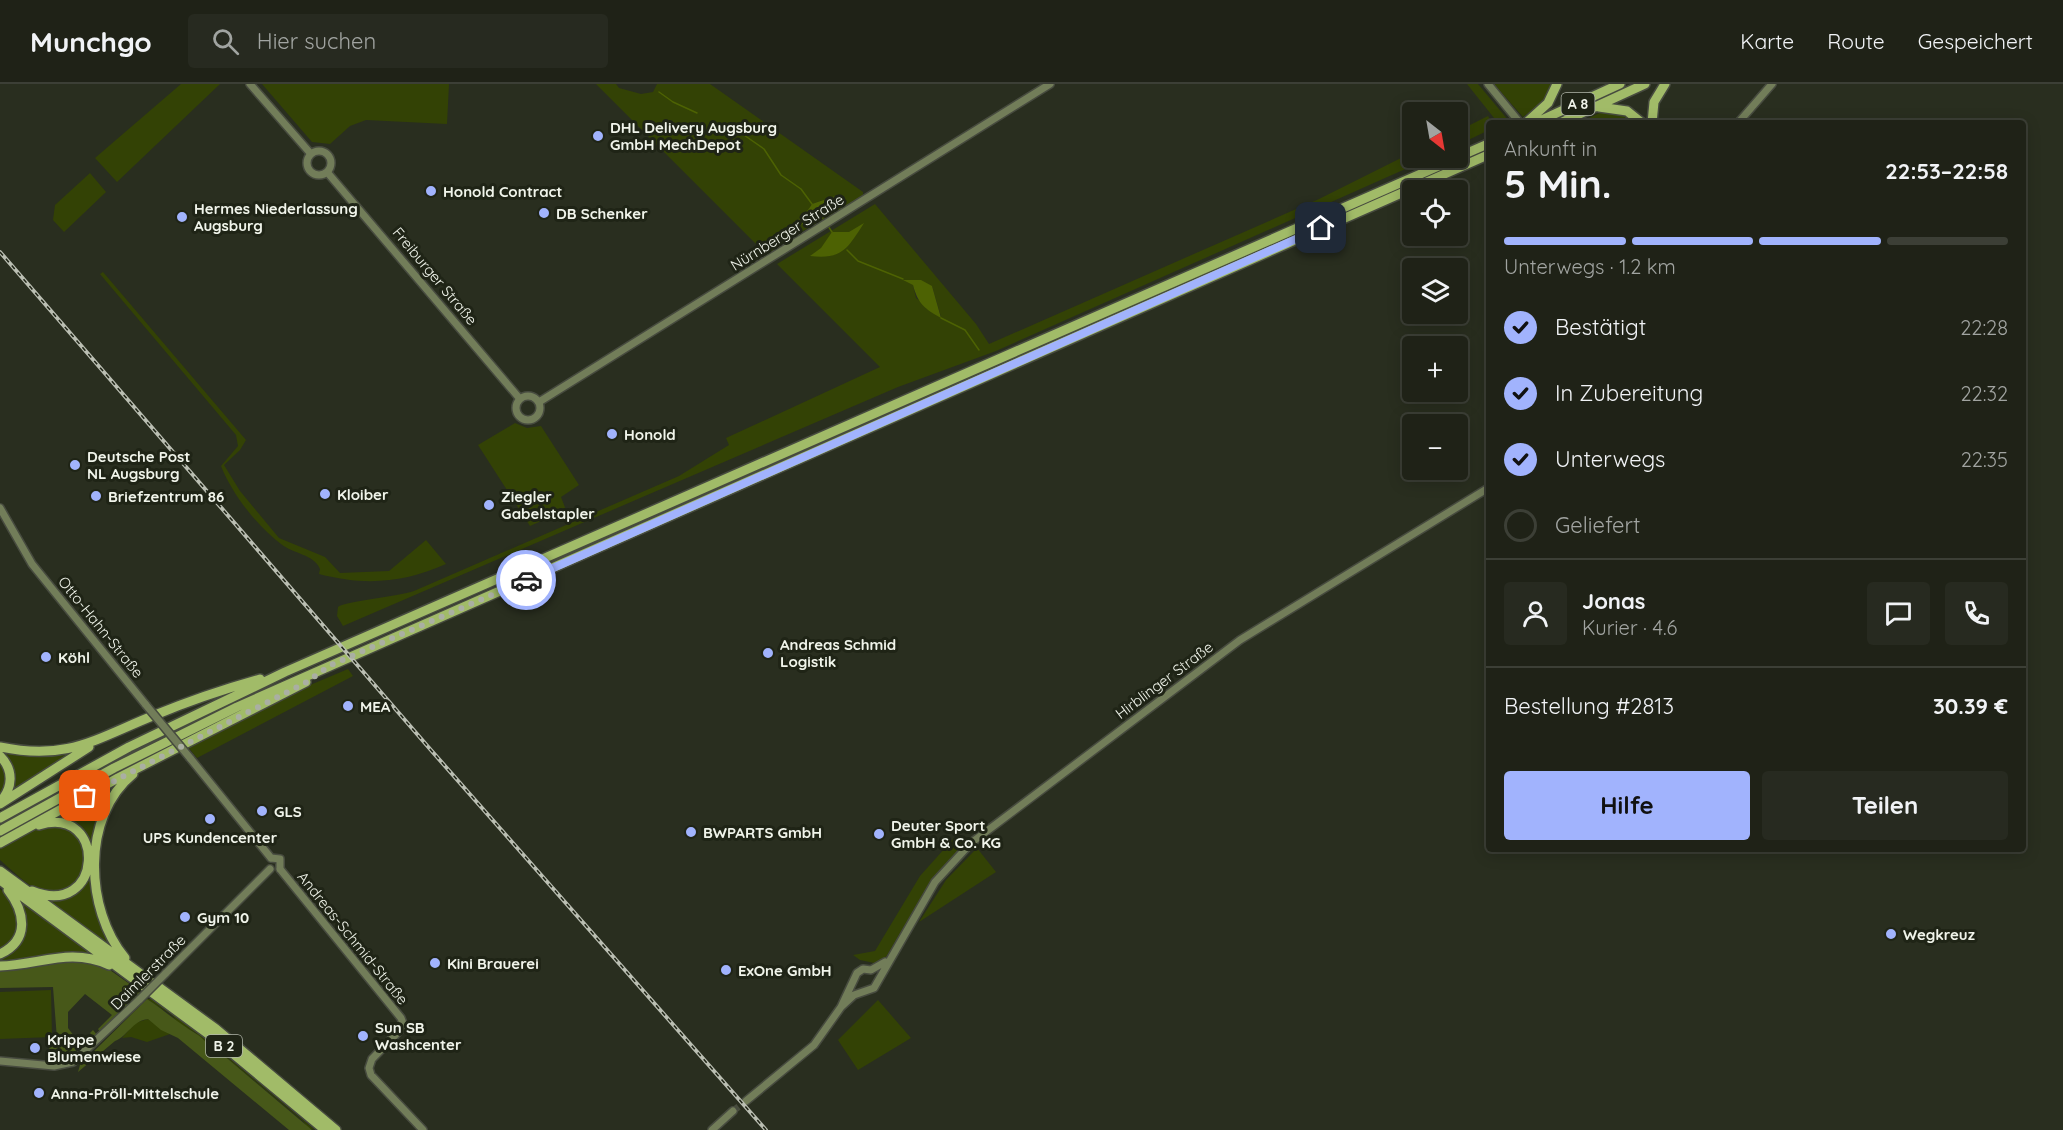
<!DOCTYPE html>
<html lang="de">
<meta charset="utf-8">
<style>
:root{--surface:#1f2217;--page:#272a20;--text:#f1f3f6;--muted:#a1a4a1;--line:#3c3f36;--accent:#a1b3fd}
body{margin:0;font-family:Quicksand,sans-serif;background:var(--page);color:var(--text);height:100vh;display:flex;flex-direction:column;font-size:22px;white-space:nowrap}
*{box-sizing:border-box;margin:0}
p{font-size:20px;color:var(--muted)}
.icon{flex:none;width:33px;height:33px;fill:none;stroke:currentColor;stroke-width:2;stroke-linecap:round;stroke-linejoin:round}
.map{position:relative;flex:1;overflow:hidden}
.drawer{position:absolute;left:1486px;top:36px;width:540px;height:732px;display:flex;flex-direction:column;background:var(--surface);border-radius:6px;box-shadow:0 3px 15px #0003,0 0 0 2px var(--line)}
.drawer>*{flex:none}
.needle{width:39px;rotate:149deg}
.buttons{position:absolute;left:1402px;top:18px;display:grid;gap:12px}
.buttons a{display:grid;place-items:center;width:66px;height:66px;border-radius:6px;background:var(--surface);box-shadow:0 3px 15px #0003,0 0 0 2px var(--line);font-size:30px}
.pin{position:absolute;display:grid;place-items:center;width:51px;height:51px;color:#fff;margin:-26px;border-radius:12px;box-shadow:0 3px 9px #0006}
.courier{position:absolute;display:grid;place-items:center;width:60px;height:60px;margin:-30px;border:4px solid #a1b3fd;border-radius:50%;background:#fff;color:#222;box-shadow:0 2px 8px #0007}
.summary em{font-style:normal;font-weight:700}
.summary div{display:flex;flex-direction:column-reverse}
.summary{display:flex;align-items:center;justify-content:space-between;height:102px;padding:0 18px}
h1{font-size:39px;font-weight:700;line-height:45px}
.bar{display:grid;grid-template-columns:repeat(4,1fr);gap:9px 6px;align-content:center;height:72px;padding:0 18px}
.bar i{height:8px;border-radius:4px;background:var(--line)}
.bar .selected{background:var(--accent)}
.bar p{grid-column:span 4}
.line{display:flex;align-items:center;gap:15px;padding:0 18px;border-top:2px solid var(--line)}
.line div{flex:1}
.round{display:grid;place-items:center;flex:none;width:63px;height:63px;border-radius:6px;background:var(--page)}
ol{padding:0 18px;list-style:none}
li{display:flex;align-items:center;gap:18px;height:66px}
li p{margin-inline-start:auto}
li .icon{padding:6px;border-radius:50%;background:var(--accent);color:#111;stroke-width:4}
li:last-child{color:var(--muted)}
li i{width:33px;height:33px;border:3px solid var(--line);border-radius:50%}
.cta{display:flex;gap:12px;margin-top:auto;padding:12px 18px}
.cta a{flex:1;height:69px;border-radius:6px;background:var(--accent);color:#111;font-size:24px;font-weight:700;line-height:69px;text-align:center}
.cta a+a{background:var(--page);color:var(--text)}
header{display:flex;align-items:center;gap:36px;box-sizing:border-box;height:84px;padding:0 30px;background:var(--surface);border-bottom:2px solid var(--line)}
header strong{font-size:28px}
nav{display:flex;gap:33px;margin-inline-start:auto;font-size:21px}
.search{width:420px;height:54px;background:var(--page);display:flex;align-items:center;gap:15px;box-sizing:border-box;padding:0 21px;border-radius:6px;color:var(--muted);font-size:22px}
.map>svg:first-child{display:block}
</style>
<header>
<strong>Munchgo</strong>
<div class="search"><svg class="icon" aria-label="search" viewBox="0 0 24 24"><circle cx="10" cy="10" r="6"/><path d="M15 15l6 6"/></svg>Hier suchen</div>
<nav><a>Karte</a><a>Route</a><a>Gespeichert</a></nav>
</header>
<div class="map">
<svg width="2063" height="1046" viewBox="0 0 2063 1046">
<rect width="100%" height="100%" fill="#292e1f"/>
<path fill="#334205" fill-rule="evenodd" d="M 181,0 L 220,0 L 117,98 L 95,74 Z
M 262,0 L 449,0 L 447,40 L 366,36 L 350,42 L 330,60 L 312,58 Z
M 596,0 L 616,0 L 619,4 L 641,10 L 653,8 L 657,0 L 654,0 L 710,0 L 863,108 L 863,112 L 779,161 L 767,171 ZM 835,112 L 842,115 L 823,135 L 805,139 L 792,145 C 797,134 807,131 812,120 Z
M 1467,0 L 1478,0 L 1509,37 L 1498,39 Z
M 1494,0 L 1553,0 L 1545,17 L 1523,33 Z
M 1604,27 L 1622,29 L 1635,39 L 1578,39 Z
M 1488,32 L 1492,39 L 1490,39 L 1489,46 L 1458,61 L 1458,47 Z
M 1413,68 L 1413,74 L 1430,74 L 996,267 L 898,303 L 343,542 L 337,532 L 338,523 C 343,518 399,512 414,507 L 679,392 L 729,361 L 726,354 L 880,283 L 777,180 L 875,120 L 976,240 L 989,260 L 1319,115 ZM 913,201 L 932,202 L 941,233 L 916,214 Z
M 90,89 L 106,108 L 64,148 L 53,136 L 55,121 Z
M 103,188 L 246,356 L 240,366 L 224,381 L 240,407 L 279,454 L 325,473 L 340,489 L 389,487 L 426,456 L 446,480 C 403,499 365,502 319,490 L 320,485 C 314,470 293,470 281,460 C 257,442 232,410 221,382 L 238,362 L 236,351 L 100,190 Z
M 515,339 L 527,344 L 541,342 L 579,401 L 561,413 L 566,426 L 530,442 L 478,361 Z
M 348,585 L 353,592 L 197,674 L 188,663 L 296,607 Z
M 0,664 L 74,667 L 0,715 Z
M 120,697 L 104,724 L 94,802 L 119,871 L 40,812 L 53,815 L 86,797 L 82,749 L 51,735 Z
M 42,740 C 49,741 60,739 66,741 C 106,757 81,821 41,807 C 26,801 12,786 0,776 L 0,764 Z
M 961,753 L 965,756 L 965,760 L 940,786 L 924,808 L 886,873 L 879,880 L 860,876 L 853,871 L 875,867 L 920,792 L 954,754 Z
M 977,764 L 996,788 L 919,838 L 946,796 Z
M 0,805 C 22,823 25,850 0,868 Z
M 20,816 L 102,875 C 67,865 35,873 0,879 L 0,873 C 16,853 32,844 20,816 Z
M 51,906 L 52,953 L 0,955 L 0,908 Z
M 147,915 L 151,915 L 201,951 L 315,1046 L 308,1044 L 303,1037 L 215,964 L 205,960 L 196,949 L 178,939 L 172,931 Z
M 878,916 L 911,954 L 858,986 L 838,956 Z
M 148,935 L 170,950 L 147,958 L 131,953 L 122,954 L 135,939 Z"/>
<path fill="#475819" d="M 76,877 L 107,884 L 141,908 L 100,948 L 98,945 L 112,931 L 85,910 L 68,928 L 68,944 L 80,960 L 92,951 L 90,949 L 93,946 L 97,951 L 71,970 L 67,968 L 50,975 L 49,959 L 57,955 L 53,903 L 0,904 L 0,887 C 26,886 50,878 76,877 Z
M 147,915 C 164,926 178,939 195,949 C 203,953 205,960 215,964 L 312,1046 L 289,1046 L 178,954 L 161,946 L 148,935 C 132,937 128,952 115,957 L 78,988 L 80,981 Z"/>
<path fill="#4d6203" d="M 835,112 L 842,115 L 823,135 L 805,139 L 791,146 C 796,135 806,131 812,120 Z
M 864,139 C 848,164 842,176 810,172 L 821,164 L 832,148 L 849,148 Z
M 903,196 L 921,196 L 932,202 L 941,234 C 925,225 918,220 913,201 Z"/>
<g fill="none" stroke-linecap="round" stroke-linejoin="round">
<path stroke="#4d6203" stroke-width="1.5" d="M 659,8 L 673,18 L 697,29
M 741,49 L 764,65 L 781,91 L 801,105 L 812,120
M 828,142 L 832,148
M 847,166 L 858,177 L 903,195
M 941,234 L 965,246 L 979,266"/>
<path stroke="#474c3d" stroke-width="7" stroke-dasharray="7 3.5" stroke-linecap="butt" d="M 733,1027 L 746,1017"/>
<g stroke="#474b3f" stroke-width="10">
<path id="secondary" d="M 250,0 L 311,70
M 1488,0 L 1520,39
M 1738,39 L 1772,0
M307 79a12 12 0 1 1 24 0a12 12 0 1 1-24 0Z
M 327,88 L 520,315
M516 324a12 12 0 1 1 24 0a12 12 0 1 1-24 0Z
M 539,318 L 1050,0
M 0,424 L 32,480 L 146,621
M 190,674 L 271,774
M 271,774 L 280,775 L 280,785
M 280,785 L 401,934 L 404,942 L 372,975 L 369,984 L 371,991 L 423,1046
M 165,890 L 270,785
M 841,923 L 854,911 L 874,904 L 935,798 L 971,759 L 1240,556 L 1490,403
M 0,977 L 54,982 L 73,978 L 140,915
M 746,1017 L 814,961 L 841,923 L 857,889 L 863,885 L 871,886 L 885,878
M 712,1046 L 733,1027"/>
</g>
<g stroke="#474b3f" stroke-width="12">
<path id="highway" d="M 1599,23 L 1627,27 L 1642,39
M 1526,39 L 1548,19 L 1557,0
M 1535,39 L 1620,0
M 1560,39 L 1645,0
M 1652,39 L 1654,18 L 1665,0
M 1458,73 L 1490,59
M 0,663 C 68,677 95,655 155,631 C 189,617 224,605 260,595
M 0,672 C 14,686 13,704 0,718
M 0,720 L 89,663
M 0,734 L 129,663 L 285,588 L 1457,74
M 0,747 L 114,684 L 237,623 L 1490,70
M 0,759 L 118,694 L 306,598
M 0,787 L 216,945 L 336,1046
M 0,796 L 219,958 L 325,1046
M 32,807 C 104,836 108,720 39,741
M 0,870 C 30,856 25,828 8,806
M 125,874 C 85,826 81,732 133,690
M 0,882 C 39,881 71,863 109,881"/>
</g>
<use href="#secondary" stroke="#727d59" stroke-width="7"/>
<use href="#highway" stroke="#a1bb68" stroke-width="9"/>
<g stroke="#babeb2" stroke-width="4">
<path id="rail" d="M 0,168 L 430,665 L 766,1046"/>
</g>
<use href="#rail" stroke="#1f2416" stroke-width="1.5" stroke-dasharray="4.5" stroke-linecap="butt"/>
<g stroke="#474b3f" stroke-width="10" stroke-linecap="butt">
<path id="secondary-bridge" d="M 146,621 L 190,674
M 140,915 L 165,890"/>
</g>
<use href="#secondary-bridge" stroke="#727d59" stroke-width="7"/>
</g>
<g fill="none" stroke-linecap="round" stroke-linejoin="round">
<path stroke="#aaafa3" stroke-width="6" stroke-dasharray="0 10.8" d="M 85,712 L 305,599 L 331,581 L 526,496"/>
<path stroke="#a1b3fd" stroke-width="8" d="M 526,496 L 1321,144"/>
</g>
<g fill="#a1b3fd" stroke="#1f2416" stroke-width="2">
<circle cx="598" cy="52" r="6"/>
<circle cx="431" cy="107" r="6"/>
<circle cx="544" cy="129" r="6"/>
<circle cx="182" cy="133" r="6"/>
<circle cx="612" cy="350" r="6"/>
<circle cx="75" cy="381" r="6"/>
<circle cx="325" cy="410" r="6"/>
<circle cx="96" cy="412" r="6"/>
<circle cx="489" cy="421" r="6"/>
<circle cx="768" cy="569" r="6"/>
<circle cx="46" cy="573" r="6"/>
<circle cx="348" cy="622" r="6"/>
<circle cx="262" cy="727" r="6"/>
<circle cx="210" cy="735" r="6"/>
<circle cx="691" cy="748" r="6"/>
<circle cx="879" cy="750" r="6"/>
<circle cx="185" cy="833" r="6"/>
<circle cx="1891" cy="850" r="6"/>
<circle cx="435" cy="879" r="6"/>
<circle cx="726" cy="886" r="6"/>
<circle cx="363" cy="952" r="6"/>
<circle cx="35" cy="964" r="6"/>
<circle cx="39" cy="1009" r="6"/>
</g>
<g text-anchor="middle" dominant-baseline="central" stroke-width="6" stroke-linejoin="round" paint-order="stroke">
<g fill="#1f2416" stroke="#b1b6aa" stroke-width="1.5">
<rect x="1561.5" y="9" width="33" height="22" rx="4.5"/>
<rect x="206" y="951" width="36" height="22" rx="4.5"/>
</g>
<g font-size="14" font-weight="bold" fill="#f0f4ea">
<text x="1578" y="20">A 8</text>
<text x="224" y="962">B 2</text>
</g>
<g font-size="15" font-weight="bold" fill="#f0f4ea" stroke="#1f2416" text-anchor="start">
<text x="610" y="43">DHL Delivery Augsburg<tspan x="610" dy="17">GmbH MechDepot</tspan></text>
<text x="443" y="107">Honold Contract</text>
<text x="194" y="124">Hermes Niederlassung<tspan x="194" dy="17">Augsburg</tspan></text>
<text x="556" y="129">DB Schenker</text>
<text x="624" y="350">Honold</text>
<text x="87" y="372">Deutsche Post<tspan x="87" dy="17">NL Augsburg</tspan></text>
<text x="337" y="410">Kloiber</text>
<text x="108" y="412">Briefzentrum 86</text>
<text x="501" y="412">Ziegler<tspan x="501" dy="17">Gabelstapler</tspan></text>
<text x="780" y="560">Andreas Schmid<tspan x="780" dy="17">Logistik</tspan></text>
<text x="58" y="573">Köhl</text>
<text x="360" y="622">MEA</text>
<text x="274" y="727">GLS</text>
<text x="891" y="741">Deuter Sport<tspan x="891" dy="17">GmbH &amp; Co. KG</tspan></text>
<text x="703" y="748">BWPARTS GmbH</text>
<text x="210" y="753" text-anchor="middle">UPS Kundencenter</text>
<text x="197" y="833">Gym 10</text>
<text x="1903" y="850">Wegkreuz</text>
<text x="447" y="879">Kini Brauerei</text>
<text x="738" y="886">ExOne GmbH</text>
<text x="375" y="943">Sun SB<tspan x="375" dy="17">Washcenter</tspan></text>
<text x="47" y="955">Krippe<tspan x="47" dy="17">Blumenwiese</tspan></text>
<text x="51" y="1009">Anna-Pröll-Mittelschule</text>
</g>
<g font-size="15" fill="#f0f4ea" stroke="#1f2416">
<text transform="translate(787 148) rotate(-32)">Nürnberger Straße</text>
<text transform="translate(435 192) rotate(50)">Freiburger Straße</text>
<text transform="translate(101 543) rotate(51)">Otto-Hahn-Straße</text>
<text transform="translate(1164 596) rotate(-37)">Hirblinger Straße</text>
<text transform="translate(353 854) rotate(51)">Andreas-Schmid-Straße</text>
<text transform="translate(148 888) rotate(-45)">Daimlerstraße</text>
</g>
</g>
</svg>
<div class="buttons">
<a><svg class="needle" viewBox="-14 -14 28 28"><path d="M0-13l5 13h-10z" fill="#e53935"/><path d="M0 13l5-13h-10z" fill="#a1a4a1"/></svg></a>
<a><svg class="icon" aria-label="locate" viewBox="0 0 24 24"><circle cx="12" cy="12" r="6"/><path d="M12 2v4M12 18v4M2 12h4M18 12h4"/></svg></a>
<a><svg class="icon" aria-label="layers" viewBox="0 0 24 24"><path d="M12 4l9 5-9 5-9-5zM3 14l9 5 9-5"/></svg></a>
<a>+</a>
<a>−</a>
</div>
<div class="pin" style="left:85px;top:712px;background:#ea580c"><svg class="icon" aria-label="bag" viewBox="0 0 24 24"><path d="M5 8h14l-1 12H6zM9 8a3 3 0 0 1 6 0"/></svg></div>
<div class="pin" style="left:1321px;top:144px;background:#1f2937"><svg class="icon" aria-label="home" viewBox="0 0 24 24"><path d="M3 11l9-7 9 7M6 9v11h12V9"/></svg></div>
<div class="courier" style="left:526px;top:496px"><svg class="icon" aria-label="car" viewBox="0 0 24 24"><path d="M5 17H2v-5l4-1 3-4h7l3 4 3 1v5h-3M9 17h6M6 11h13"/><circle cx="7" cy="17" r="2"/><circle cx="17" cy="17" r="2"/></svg></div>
<section class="drawer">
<div class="summary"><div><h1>5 Min.</h1><p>Ankunft in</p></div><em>22:53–22:58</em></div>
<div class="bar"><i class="selected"></i><i class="selected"></i><i class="selected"></i><i></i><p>Unterwegs · 1.2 km</p></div>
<ol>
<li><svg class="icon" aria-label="check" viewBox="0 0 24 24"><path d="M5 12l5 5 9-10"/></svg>Bestätigt<p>22:28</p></li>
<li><svg class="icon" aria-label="check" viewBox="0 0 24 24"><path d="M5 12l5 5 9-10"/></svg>In Zubereitung<p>22:32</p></li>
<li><svg class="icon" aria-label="check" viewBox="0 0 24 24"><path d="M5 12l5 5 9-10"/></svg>Unterwegs<p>22:35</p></li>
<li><i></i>Geliefert</li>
</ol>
<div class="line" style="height:108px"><a class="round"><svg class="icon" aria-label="person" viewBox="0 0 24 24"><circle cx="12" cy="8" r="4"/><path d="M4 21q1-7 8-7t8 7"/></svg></a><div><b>Jonas</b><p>Kurier · 4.6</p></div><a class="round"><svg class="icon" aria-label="chat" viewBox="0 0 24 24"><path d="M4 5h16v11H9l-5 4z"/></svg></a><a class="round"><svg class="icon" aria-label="phone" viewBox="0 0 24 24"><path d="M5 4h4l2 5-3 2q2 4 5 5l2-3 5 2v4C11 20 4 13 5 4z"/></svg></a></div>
<div class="line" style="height:78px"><div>Bestellung #2813</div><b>30.39 €</b></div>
<div class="cta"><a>Hilfe</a><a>Teilen</a></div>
</section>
</div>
